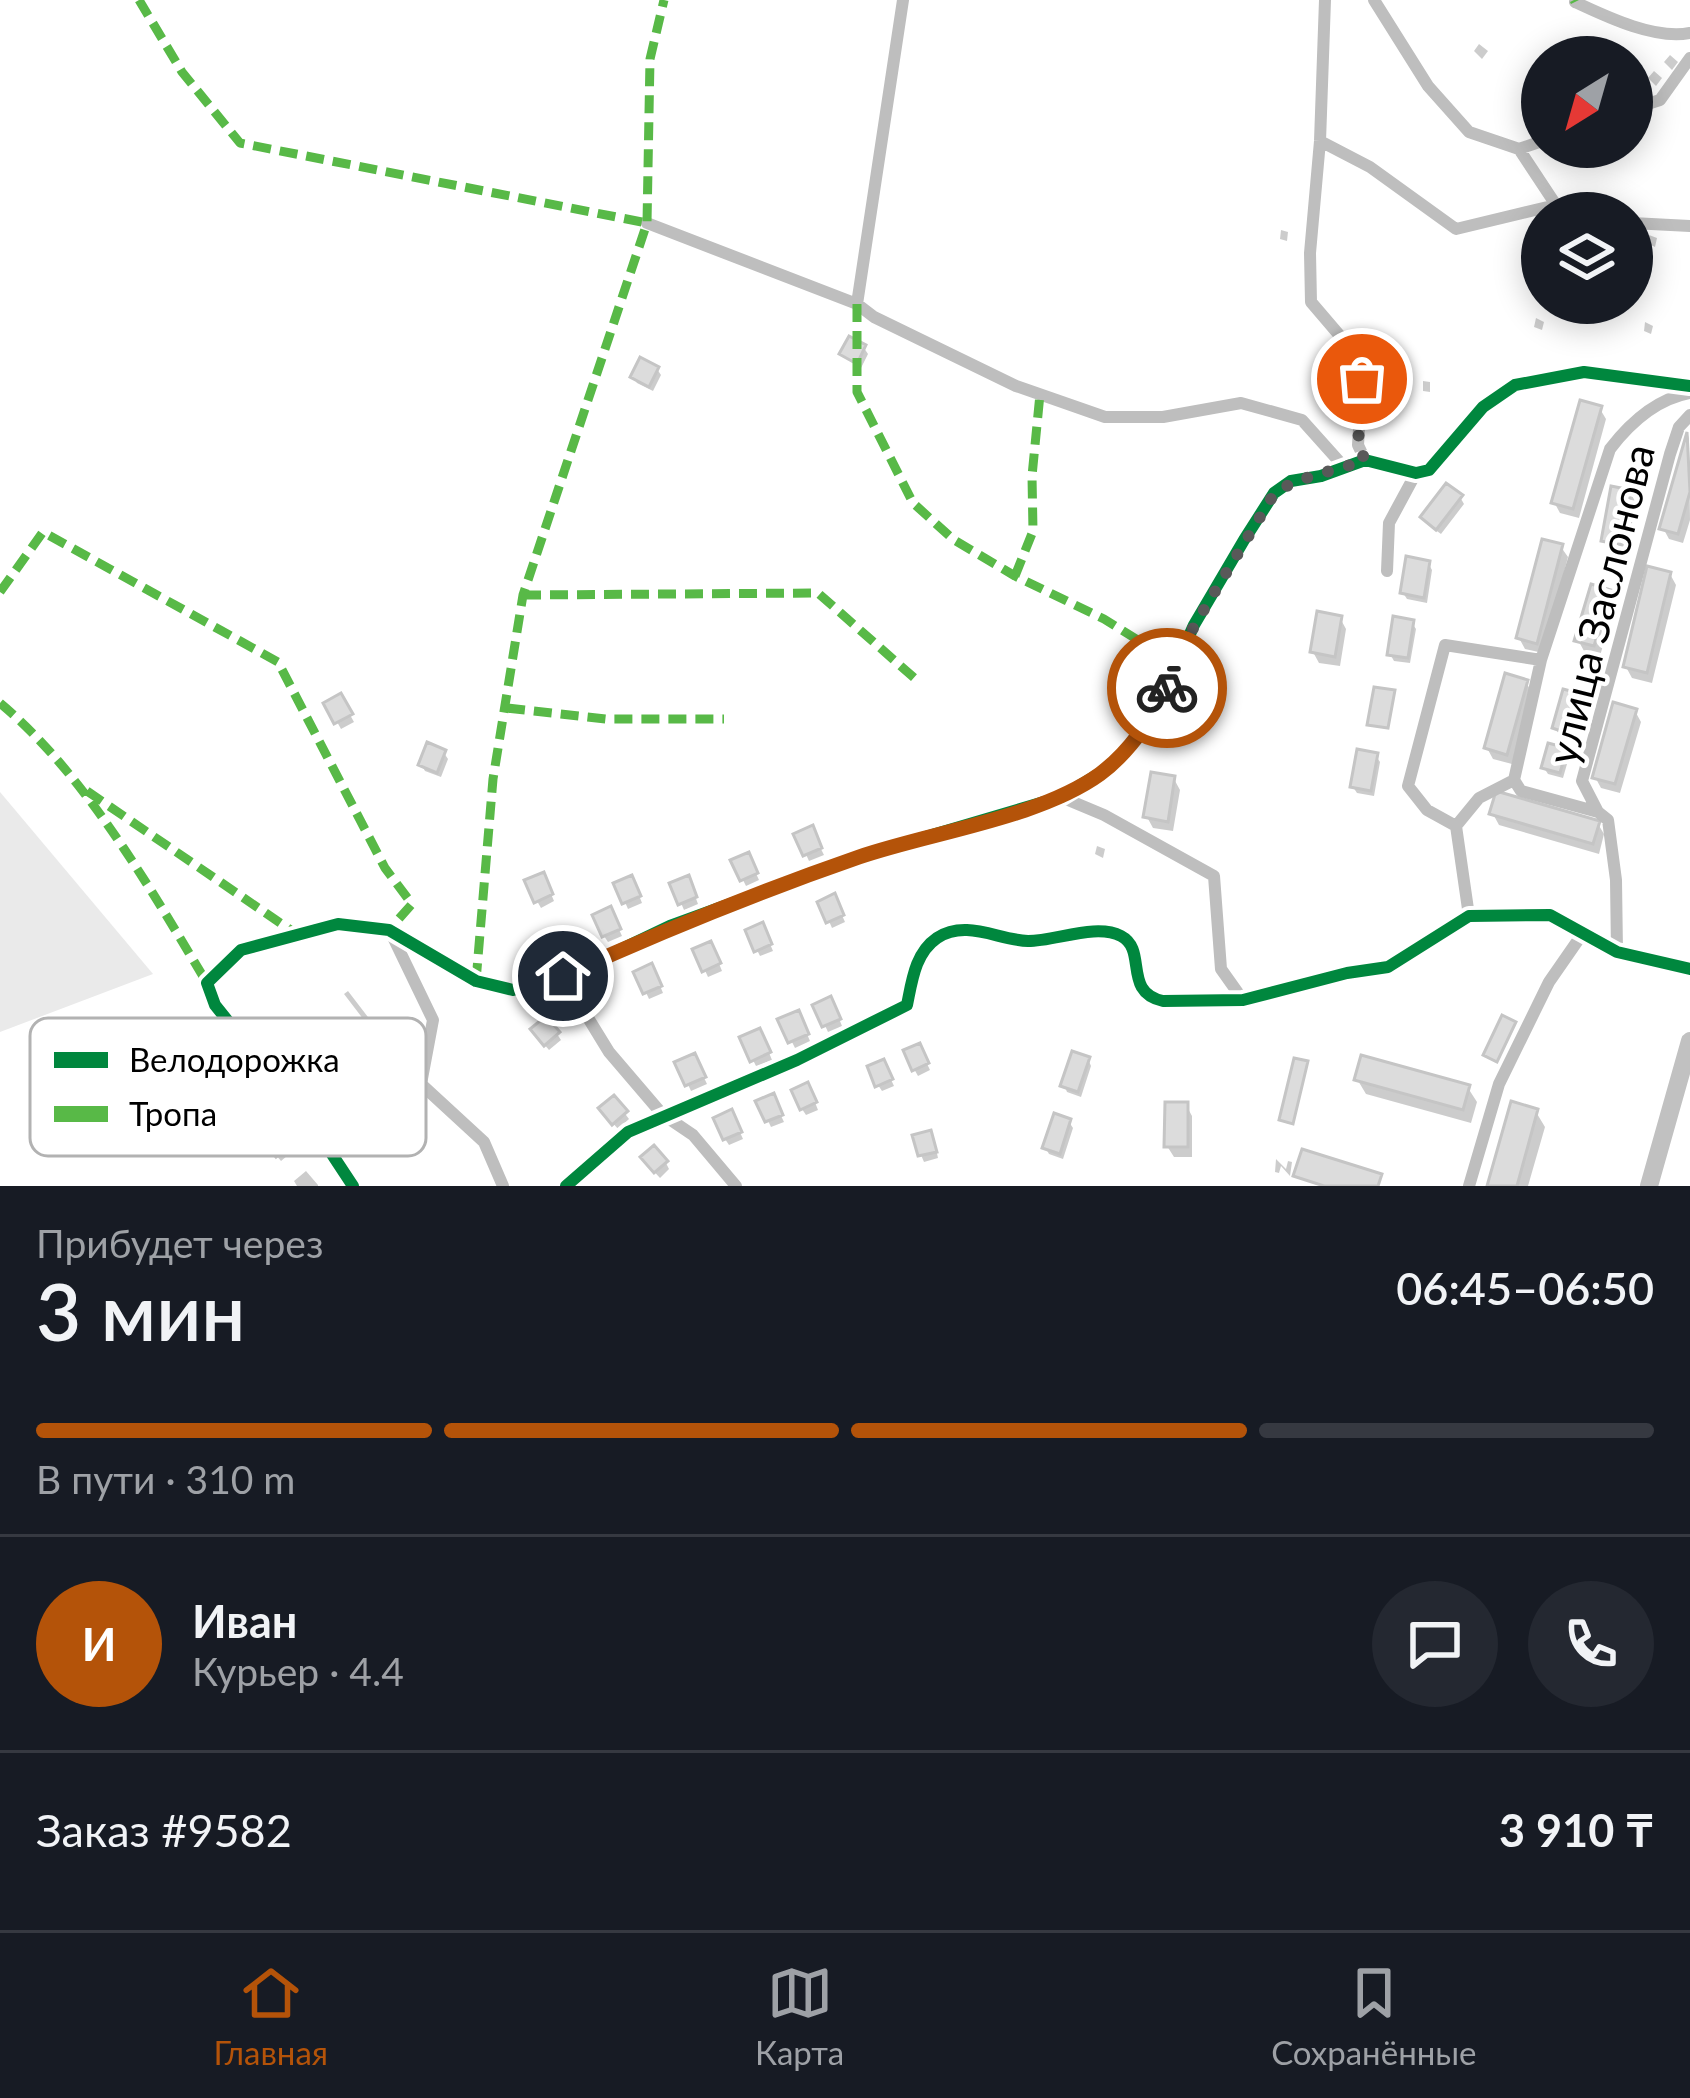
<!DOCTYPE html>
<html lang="ru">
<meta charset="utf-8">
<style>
:root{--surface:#171b24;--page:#242831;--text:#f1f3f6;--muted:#9ea1a6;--line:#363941;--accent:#b45309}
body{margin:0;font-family:Lato,sans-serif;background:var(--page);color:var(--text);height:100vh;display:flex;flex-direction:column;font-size:45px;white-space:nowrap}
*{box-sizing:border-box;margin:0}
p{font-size:39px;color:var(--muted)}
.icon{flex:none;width:66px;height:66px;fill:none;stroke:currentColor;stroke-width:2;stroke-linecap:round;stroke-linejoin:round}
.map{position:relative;height:1186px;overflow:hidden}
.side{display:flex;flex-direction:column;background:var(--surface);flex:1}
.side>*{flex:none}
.needle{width:78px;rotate:217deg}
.fabs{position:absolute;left:1521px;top:36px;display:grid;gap:24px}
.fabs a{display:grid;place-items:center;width:132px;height:132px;border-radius:50%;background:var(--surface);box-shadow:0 6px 30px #0003;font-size:60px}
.pin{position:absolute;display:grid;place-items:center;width:102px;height:102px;color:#fff;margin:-51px;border:6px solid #fff;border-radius:50%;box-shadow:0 3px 12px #0007}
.courier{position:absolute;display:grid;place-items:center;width:120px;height:120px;margin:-60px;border:9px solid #b45309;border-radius:50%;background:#fff;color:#222;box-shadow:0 3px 15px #0007}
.overview em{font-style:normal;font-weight:600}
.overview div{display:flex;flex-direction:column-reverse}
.overview{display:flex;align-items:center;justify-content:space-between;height:204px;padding:0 36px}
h1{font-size:78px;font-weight:600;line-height:90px}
.bar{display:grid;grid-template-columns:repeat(4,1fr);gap:18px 12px;align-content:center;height:144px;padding:0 36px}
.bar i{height:15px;border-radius:9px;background:var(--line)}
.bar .on{background:var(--accent)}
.bar p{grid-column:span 4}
.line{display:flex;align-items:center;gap:30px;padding:0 36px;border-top:3px solid var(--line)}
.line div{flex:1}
.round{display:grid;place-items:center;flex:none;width:126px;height:126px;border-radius:63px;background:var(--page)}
.tabs{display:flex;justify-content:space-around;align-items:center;height:168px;border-top:3px solid var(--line);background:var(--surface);font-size:33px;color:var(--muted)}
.tabs a{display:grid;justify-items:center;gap:6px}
.tabs .on{color:var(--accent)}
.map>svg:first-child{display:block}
</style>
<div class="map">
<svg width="1690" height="1186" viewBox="0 0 1690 1186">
<rect width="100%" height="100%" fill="#fff"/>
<path fill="#eaeaea" d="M 0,792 L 153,974 L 0,1032 Z"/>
<path fill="#0003" d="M 1479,44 L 1488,51 L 1482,59 L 1474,51 Z
M 1670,55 L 1678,62 L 1672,70 L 1664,62 Z
M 1654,71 L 1662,78 L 1656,86 L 1648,78 Z
M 1281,230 L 1288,232 L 1287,241 L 1280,239 Z
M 1649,235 L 1657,238 L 1655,247 L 1647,243 Z
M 1536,318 L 1544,322 L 1542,330 L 1534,327 Z
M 1645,322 L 1653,326 L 1651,334 L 1644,331 Z
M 864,348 L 868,354 L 861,368 L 843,354 Z
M 657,369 L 661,375 L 653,391 L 637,383 L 633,377 Z
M 1423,381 L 1430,382 L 1430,392 L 1423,391 Z
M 1600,409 L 1606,419 L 1579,518 L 1560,513 L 1554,502 Z
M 1689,435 L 1690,520 L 1683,543 L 1669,539 L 1663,528 Z
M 1630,492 L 1636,503 L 1626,554 L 1610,551 L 1604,540 Z
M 1460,497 L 1464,504 L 1441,534 L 1427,524 L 1423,518 Z
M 1561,547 L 1568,557 L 1543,653 L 1525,649 L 1519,638 Z
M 1428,563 L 1432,570 L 1427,603 L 1407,599 L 1403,593 Z
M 1670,574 L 1676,585 L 1652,683 L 1632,678 L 1626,667 Z
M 1609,592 L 1615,603 L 1600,656 L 1584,651 L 1578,640 Z
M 1340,618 L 1346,629 L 1340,666 L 1319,663 L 1313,652 Z
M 1412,623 L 1416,629 L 1410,663 L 1394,661 L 1390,654 Z
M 1526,682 L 1532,693 L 1512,764 L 1493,759 L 1487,748 Z
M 340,697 L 354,722 L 341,729 L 327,704 Z
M 1580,697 L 1583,703 L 1573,739 L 1559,734 L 1555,728 Z
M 1635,711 L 1641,722 L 1620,793 L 1601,788 L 1595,777 Z
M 1565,751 L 1569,757 L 1563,778 L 1548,774 L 1544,768 Z
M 444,753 L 448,759 L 441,777 L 425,771 L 421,764 Z
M 1376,756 L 1380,762 L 1374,796 L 1357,793 L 1353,787 Z
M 1174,779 L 1180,790 L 1173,831 L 1153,828 L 1147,817 Z
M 1493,814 L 1598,824 L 1604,834 L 1599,854 L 1499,825 Z
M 811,829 L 824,855 L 809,861 L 797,835 Z
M 1097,846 L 1105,849 L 1103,858 L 1095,854 Z
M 748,856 L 759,880 L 746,886 L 734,862 Z
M 546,882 L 554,901 L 541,908 L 537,901 Z
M 617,884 L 635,885 L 642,903 L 628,909 Z
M 691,885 L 698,904 L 684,910 L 681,903 Z
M 821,903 L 837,904 L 845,922 L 832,928 Z
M 613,916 L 622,936 L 608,942 L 604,936 Z
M 765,932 L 773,951 L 760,956 L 757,950 Z
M 696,951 L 714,951 L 722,971 L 708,977 Z
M 637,973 L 655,973 L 663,993 L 649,999 Z
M 348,991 L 371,1021 L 367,1024 L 344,994 Z
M 816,1006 L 834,1006 L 842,1026 L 828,1032 Z
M 781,1020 L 801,1020 L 810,1041 L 795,1048 Z
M 557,1034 L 561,1040 L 549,1050 L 537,1036 Z
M 763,1038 L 772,1060 L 756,1066 L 753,1060 Z
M 919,1047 L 930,1070 L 918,1076 L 914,1069 Z
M 1088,1059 L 1091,1066 L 1081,1097 L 1067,1092 L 1064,1085 Z
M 678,1063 L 697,1063 L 707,1084 L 691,1091 Z
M 886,1069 L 894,1086 L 882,1091 L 878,1085 Z
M 1357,1079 L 1468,1088 L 1477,1102 L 1471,1123 L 1366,1094 Z
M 811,1092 L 818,1110 L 806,1115 L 802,1109 Z
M 772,1097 L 784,1122 L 771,1127 L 759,1102 Z
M 614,1099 L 629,1119 L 618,1129 L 606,1115 Z
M 1186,1105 L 1192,1116 L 1192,1157 L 1174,1157 L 1167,1146 Z
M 1513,1105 L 1536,1112 L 1545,1127 L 1528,1186 L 1490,1186 Z
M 734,1119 L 743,1139 L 729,1145 L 725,1139 Z
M 1069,1122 L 1073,1128 L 1063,1159 L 1049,1154 L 1045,1147 Z
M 934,1140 L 938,1158 L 924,1162 L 921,1155 Z
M 289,1145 L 293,1151 L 281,1161 L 269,1147 Z
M 1276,1159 L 1286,1169 L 1288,1161 L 1292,1162 L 1290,1176 L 1281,1166 L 1279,1173 L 1275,1172 Z
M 666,1163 L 669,1169 L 660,1178 L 647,1164 Z
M 306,1171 L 318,1185 L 318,1186 L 297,1186 L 294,1181 Z"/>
<path fill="#dcdcdc" stroke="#c5c5c5" stroke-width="3" d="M 849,336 L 866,345 L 857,364 L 839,354 Z
M 640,357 L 659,367 L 649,387 L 630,377 Z
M 1580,400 L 1602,406 L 1573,509 L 1551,503 Z
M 1687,432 L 1690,492 L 1678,534 L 1659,529 Z
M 1446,483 L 1463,495 L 1436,530 L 1420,517 Z
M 1611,486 L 1631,490 L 1621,545 L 1601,541 Z
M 1542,539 L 1563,544 L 1537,644 L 1516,638 Z
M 1406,556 L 1430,561 L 1424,598 L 1400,593 Z
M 1647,566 L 1671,572 L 1647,673 L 1623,667 Z
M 1591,584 L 1611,590 L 1594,646 L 1574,641 Z
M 1317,611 L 1342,616 L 1335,657 L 1310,652 Z
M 1393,616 L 1414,620 L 1408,658 L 1387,655 Z
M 1505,673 L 1528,680 L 1507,755 L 1484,748 Z
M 1374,687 L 1395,690 L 1388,728 L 1367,725 Z
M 1563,689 L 1582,694 L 1570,734 L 1552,728 Z
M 341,693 L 353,714 L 334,724 L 323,703 Z
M 1613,702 L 1637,709 L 1615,784 L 1592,778 Z
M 427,742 L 446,750 L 437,773 L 418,765 Z
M 1548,743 L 1567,748 L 1560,773 L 1541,768 Z
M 1357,749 L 1378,753 L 1371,791 L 1350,787 Z
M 1151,772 L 1175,776 L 1168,822 L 1143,817 Z
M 1496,791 L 1600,821 L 1593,844 L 1489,814 Z
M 813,825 L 822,848 L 803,856 L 793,834 Z
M 749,852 L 758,873 L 740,881 L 730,860 Z
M 544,872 L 553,894 L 534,903 L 524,880 Z
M 632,875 L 641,896 L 622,904 L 613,883 Z
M 689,875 L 697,897 L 678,905 L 669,883 Z
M 835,893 L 844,915 L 826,923 L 817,902 Z
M 611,906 L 621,929 L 602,937 L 592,915 Z
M 763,922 L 772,944 L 754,952 L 745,930 Z
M 711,941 L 721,963 L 702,972 L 692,949 Z
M 652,963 L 662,986 L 643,994 L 633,972 Z
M 831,996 L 841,1019 L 822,1027 L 812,1005 Z
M 799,1010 L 809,1034 L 788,1043 L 777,1019 Z
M 1502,1015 L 1516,1022 L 1497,1062 L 1483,1055 Z
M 546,1016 L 560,1032 L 544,1046 L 530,1029 Z
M 760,1028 L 771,1052 L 750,1062 L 739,1037 Z
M 920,1043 L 929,1063 L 912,1071 L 903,1050 Z
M 1072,1051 L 1090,1057 L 1078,1092 L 1060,1086 Z
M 695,1053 L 706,1077 L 685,1086 L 674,1062 Z
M 1361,1055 L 1470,1085 L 1463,1110 L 1354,1080 Z
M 1294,1058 L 1308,1061 L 1293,1124 L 1279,1120 Z
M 884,1059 L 893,1079 L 875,1087 L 867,1066 Z
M 808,1082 L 817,1102 L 800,1110 L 791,1090 Z
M 774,1093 L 783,1115 L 765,1122 L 755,1101 Z
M 614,1095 L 628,1111 L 612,1125 L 598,1108 Z
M 1511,1101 L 1538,1109 L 1517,1186 L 1487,1186 Z
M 1165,1102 L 1188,1102 L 1188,1147 L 1164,1147 Z
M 732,1109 L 742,1132 L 723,1140 L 713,1118 Z
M 1054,1113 L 1071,1119 L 1060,1154 L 1042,1148 Z
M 278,1126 L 292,1143 L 276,1157 L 262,1140 Z
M 931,1130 L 937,1152 L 918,1156 L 912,1135 Z
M 654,1145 L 668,1161 L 654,1173 L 640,1157 Z
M 1302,1149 L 1382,1174 L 1378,1186 L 1324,1186 L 1293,1176 Z"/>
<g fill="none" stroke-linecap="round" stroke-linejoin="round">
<path stroke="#bebebe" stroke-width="12" d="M 1325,0 L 1320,141 L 1310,253 L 1311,302 L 1358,357 L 1362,379 L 1358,445 L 1365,460
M 1374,0 L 1428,86 L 1469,132 L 1519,149 L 1556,205 L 1585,213
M 1575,2 C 1607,17 1655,40 1690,33
M 1632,109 L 1660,100 L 1690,58
M 1320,141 L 1370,167 L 1456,229 L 1556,205
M 1519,149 L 1542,141
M 647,223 L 857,304 L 874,317 L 1016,386 L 1105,417 L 1163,417 L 1241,403 L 1302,420 L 1345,468
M 1632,223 L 1690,226
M 857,304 L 903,0
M 1387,571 L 1389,523 L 1416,473
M 1514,780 L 1541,660 L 1610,449 C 1630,423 1656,399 1690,393
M 1061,797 L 1104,815 L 1214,876 L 1221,969 L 1243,1000
M 1598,812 L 1582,781 L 1670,454 L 1679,427 L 1690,415
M 1456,826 L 1427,810 L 1408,786 L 1445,645 L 1541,660
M 1469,916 L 1456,826 L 1479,798 L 1514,780 L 1521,791 L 1598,812 L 1608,820 L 1616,880 L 1617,952
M 390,931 L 433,1020 L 421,1084 L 484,1142 L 503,1186
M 563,977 L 609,1052 L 662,1114 L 693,1135 L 736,1186
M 353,1186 L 320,1136 L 215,1005 L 207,983 L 241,950 L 338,924 L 389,930 L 476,981 L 513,990 L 563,977 L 670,926 L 861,856 L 1061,797 L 1099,774 L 1123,754 L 1157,707 L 1194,625 L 1244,540 L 1274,493 L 1291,481 L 1321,476 L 1365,460 L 1416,473 L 1429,470 L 1483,407 L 1515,385 L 1584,372 L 1690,386
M 566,1186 L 628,1132 L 797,1060 L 907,1005 C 912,981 915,953 937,938 C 966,919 998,940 1028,941 C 1056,941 1096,923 1121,936 C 1148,950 1122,992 1163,1001 L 1243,1000 L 1347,973 L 1388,967 L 1469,916 L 1550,915 L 1617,952 L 1690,969
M 1469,1186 L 1499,1084 L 1549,982 L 1583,933"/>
<path stroke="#c1c1c1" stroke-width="18" d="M 1649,1186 L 1690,1041"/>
<path stroke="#58b947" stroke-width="9" stroke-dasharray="18 9" stroke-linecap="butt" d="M 139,0 L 182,72 L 240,143 L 647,223
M 1574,0 L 1575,2
M 857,304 L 857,392 L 913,503 L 954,540 L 1015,576 L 1104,619 L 1178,665
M 1015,576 L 1033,531 L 1032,476 L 1040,394
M 0,592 L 43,532 L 278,662 L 385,868 L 412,904 L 389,930
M 523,595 L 818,593 L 920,683
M 0,703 C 85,774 150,888 207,983
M 507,708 L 606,719 L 724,719
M 87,791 L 295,933
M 476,981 L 493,779 L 523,595 L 647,223 L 650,59 L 664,0"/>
<g stroke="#fff" stroke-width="20">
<path id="cycleway" d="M 353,1186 L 320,1136 L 215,1005 L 207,983 L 241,950 L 338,924 L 389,930 L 476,981 L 513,990 L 563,977 L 670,926 L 861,856 L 1061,797 L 1099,774 L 1123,754 L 1157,707 L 1194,625 L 1244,540 L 1274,493 L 1291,481 L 1321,476 L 1365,460 L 1416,473 L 1429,470 L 1483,407 L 1515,385 L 1584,372 L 1690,386
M 566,1186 L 628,1132 L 797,1060 L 907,1005 C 912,981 915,953 937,938 C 966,919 998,940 1028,941 C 1056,941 1096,923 1121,936 C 1148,950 1122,992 1163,1001 L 1243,1000 L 1347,973 L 1388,967 L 1469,916 L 1550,915 L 1617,952 L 1690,969"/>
</g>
<use href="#cycleway" stroke="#00873e" stroke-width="12"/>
</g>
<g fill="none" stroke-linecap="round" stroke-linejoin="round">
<path stroke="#595959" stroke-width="12" stroke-dasharray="0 21.6" d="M 1167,688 L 1194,626 L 1274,494 C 1300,475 1334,472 1365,460 L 1358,445 L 1362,379"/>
<path stroke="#b45309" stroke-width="15" d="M 563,976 C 660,932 758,892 859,857 C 932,832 1039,818 1100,774 C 1128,753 1151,720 1167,688"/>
</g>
<g text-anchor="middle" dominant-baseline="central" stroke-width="9" stroke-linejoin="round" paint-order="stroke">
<g font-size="42" fill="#000" stroke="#fff">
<text transform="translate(1600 604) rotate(-76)">улица Заслонова</text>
</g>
</g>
<rect x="30" y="1018" width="396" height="138" rx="18" fill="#fff" stroke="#b2b2b2" stroke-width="3"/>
<rect x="54" y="1052" width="54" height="16" fill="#00873e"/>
<rect x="54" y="1106" width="54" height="16" fill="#58b947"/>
<g font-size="33" fill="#000">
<text x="129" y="1072">Велодорожка</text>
<text x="129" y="1126">Тропа</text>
</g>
</svg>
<div class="fabs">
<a><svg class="needle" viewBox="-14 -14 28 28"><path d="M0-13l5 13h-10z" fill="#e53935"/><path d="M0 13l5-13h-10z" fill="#9ea1a6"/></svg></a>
<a><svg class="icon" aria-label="layers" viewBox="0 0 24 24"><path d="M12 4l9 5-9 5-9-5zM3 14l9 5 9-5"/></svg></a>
</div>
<div class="pin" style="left:1362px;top:379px;background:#ea580c"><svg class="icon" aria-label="bag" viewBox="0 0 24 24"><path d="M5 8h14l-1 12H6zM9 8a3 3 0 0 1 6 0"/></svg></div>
<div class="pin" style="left:563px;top:976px;background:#1f2937"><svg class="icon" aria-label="home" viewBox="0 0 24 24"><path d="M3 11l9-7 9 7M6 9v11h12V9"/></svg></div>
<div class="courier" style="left:1167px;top:688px"><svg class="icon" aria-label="bike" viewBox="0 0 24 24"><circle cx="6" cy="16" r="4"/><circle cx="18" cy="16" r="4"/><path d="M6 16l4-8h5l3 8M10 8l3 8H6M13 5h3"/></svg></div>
</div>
<section class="side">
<div class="overview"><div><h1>3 мин</h1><p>Прибудет через</p></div><em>06:45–06:50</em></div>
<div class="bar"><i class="on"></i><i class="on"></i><i class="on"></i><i></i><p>В пути · 310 m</p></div>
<div class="line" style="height:216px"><b class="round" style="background:var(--accent);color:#fff">И</b><div><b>Иван</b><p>Курьер · 4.4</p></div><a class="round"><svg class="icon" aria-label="chat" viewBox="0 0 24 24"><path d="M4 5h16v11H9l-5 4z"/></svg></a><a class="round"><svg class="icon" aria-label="phone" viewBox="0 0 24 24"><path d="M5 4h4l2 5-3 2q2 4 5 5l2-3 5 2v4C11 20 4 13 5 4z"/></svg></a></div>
<div class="line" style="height:156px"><div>Заказ #9582</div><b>3 910 ₸</b></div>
</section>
<nav class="tabs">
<a class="on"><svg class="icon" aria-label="home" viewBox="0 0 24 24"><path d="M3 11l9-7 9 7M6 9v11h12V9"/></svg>Главная</a>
<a><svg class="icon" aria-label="map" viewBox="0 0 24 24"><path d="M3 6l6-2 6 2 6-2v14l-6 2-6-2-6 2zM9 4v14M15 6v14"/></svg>Карта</a>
<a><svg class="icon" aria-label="saved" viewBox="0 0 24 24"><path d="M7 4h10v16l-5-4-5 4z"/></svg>Сохранённые</a>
</nav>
